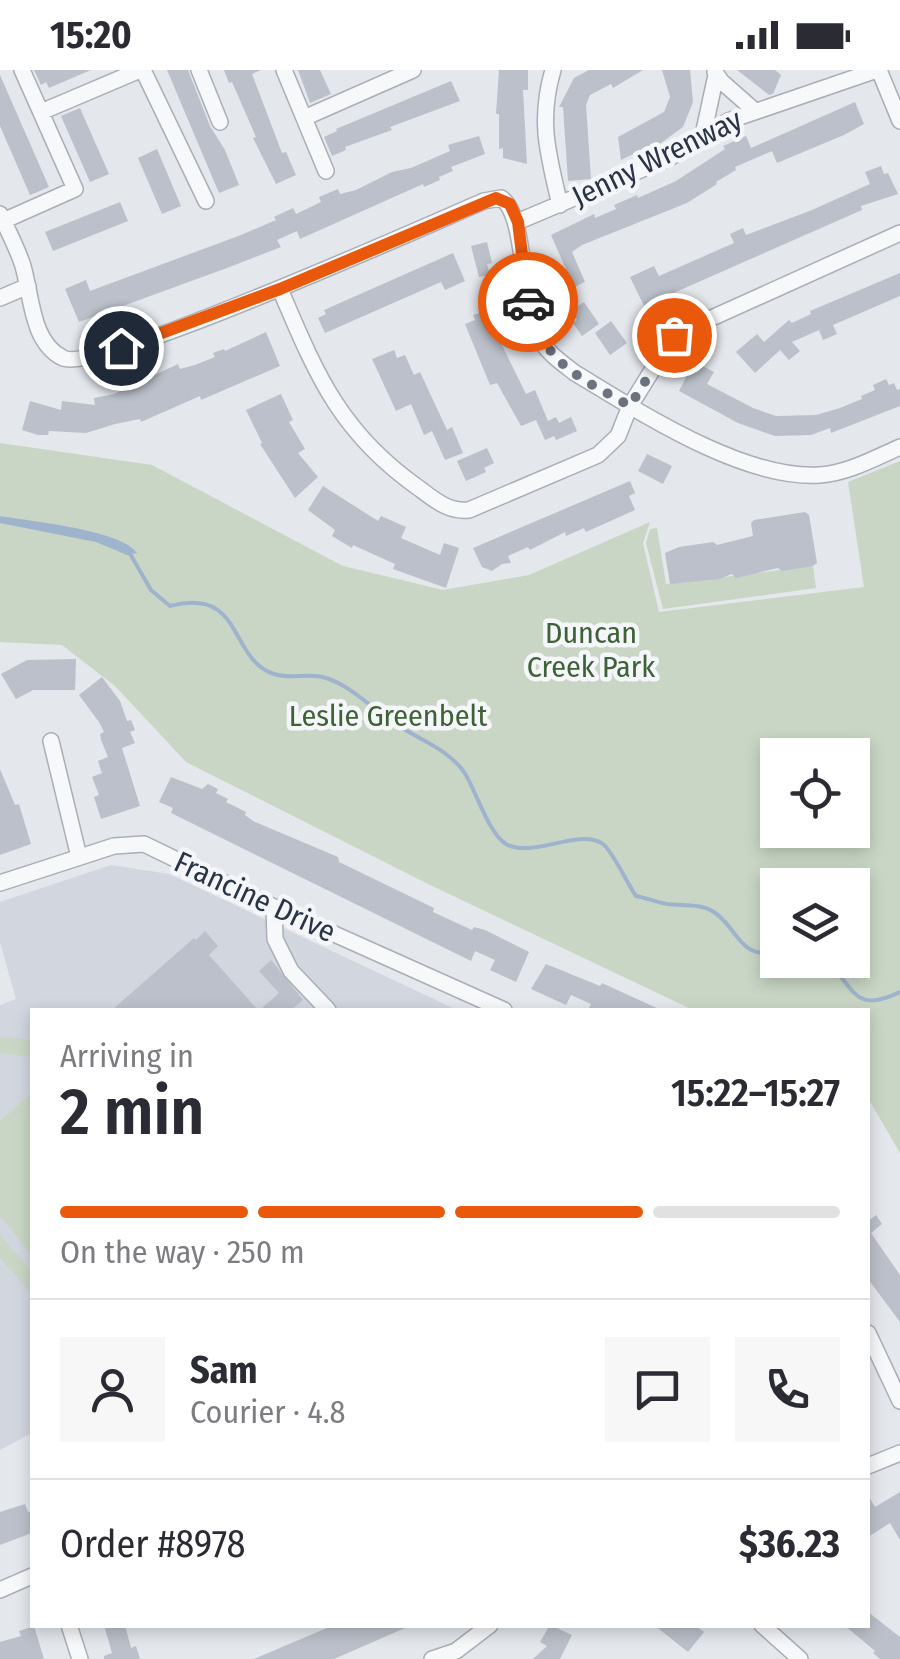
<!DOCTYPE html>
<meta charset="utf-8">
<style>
:root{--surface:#fff;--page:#f7f7f7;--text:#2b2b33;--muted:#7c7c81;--line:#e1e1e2;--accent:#ea580c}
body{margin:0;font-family:"Fira Sans Condensed",sans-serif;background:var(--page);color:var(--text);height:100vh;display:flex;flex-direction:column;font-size:38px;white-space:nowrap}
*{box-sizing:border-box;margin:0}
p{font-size:32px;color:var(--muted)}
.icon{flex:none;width:55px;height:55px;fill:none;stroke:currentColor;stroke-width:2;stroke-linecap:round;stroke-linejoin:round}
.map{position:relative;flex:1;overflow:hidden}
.side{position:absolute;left:30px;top:938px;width:840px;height:620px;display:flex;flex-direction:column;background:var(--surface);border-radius:0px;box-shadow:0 5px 15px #0003}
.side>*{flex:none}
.buttons{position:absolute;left:760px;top:668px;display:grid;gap:20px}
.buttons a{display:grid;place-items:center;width:110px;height:110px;border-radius:0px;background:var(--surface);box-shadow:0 5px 15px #0003;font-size:50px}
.pin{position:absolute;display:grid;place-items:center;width:85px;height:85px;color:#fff;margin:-42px;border:5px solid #fff;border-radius:50%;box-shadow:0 2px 10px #0007}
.courier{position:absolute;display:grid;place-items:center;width:100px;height:100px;margin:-50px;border:8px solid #ea580c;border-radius:50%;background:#fff;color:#222;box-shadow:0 2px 12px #0007}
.summary em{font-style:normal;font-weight:600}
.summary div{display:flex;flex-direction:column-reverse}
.summary{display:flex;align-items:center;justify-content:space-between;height:170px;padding:0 30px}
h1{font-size:65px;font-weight:600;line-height:75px}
.bar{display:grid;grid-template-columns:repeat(4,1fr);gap:15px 10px;align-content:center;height:120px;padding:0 30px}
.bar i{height:12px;border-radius:8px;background:var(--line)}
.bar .on{background:var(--accent)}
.bar p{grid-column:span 4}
.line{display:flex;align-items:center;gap:25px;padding:0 30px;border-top:2px solid var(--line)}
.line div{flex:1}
.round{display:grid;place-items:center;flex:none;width:105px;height:105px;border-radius:0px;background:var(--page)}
.status{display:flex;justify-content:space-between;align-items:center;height:70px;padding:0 50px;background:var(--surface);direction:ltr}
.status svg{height:28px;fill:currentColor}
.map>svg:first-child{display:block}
</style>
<div class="status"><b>15:20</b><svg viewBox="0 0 49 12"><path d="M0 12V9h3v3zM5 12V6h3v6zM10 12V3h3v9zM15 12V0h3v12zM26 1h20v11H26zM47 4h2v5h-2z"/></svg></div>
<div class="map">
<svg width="900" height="1589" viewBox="0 0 900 1589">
<rect width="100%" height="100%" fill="#e4e7ec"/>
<path fill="#d2d6de" d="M 111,795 L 169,804 L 457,940 L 32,940 L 32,1363 L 0,1380 L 0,935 L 16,929 L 0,872 L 0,832 Z"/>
<path fill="#c9d6c5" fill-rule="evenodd" d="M 0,373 L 152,395 L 343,496 L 443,520 L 529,505 L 650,452 L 643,473 L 659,542 L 864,517 L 848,412 L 900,391 L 900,1083 L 868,1028 L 868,940 L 693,940 L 424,812 L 186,692 L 115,616 L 62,575 L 0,572 ZM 778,685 L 852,685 L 852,760 L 778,760 ZM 778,815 L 852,815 L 852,890 L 778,890 Z
M 657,458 L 666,514 L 813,496 L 816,518 L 663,539 L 646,473 L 650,459 Z
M 11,967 L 32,971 L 32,987 L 0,983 L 0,968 Z
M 32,1023 L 32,1185 L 0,1146 L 0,1051 Z
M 0,1165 L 32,1202 L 32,1224 L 0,1188 Z"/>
<path fill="#9fb4cc" d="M 0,446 C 29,451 122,460 137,483 L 127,485 L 96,472 L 0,453 Z"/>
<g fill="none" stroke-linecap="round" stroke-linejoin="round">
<path stroke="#9fb4cc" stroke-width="4" d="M 129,482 L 151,520 L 170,536 C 244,516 228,589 274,604 C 292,610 308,602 326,608 C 352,616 373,640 396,654 C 419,670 447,678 464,702 C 476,720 488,763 506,774 C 534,789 580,757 603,774 C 613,782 627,813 636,826 C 646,828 656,832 667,834 C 683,836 700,833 714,842 C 740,860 737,888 778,883
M 825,890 C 856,917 852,945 900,922"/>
</g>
<path fill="#bbc0ca" d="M 34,0 L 91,0 L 49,18 L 46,12 L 41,15 Z
M 167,0 L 188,0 L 210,56 L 225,80 L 239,115 L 219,123 Z
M 224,0 L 261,0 L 252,4 L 282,83 L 286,82 L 296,105 L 276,114 L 253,68 L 256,67 L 232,12 L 229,13 Z
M 298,0 L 320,0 L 331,24 L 310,33 Z
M 499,0 L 528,0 L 528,20 L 523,20 L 527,94 L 503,88 L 503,78 L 499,79 L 499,44 L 496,44 Z
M 589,0 L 643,0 L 613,18 L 611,14 L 590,25 L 586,35 L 591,109 L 568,111 L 563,37 L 559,37 L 574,8 Z
M 662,0 L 690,0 L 693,32 L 683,57 L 657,76 L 656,73 L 621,90 L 618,67 L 664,42 L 670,27 Z
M 737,0 L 775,0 L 781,5 L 773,24 L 769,25 Z
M 0,5 L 49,117 L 30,125 L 0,56 Z
M 451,11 L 460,31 L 390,57 L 392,60 L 345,77 L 346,80 L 332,86 L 324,67 L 337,61 L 336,59 Z
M 855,32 L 864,54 L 844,65 L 777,93 L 772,81 L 735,97 L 736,100 L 716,112 L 717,114 L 687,133 L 582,175 L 572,182 L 585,212 L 566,221 L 560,208 L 568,204 L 551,165 L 594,144 L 595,148 L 616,139 L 614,135 L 637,125 L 638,128 L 676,111 L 725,79 L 723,76 L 746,66 L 751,78 Z
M 80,38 L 109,104 L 90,112 L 61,46 Z
M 479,66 L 485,84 L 451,97 L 453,101 L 439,107 L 440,110 L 424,117 L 423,114 L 300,169 L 297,161 L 277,170 L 281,177 L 227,198 L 79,252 L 65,219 L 86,210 L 90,221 L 241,165 L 276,150 L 274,147 L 293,138 L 296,144 L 321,132 L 319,127 L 338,119 L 340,124 L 356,120 L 392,102 L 411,98 L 450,81 L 448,75 Z
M 157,79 L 181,136 L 162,144 L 138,88 Z
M 881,96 L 884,104 L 888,103 L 898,124 L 861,136 L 862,140 L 644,236 L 630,207 L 654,196 L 659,206 L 734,173 L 730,164 L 743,158 L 746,165 L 812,140 L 870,114 L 865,102 Z
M 120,132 L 128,151 L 53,181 L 45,162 Z
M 487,172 L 492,193 L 487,194 L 490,205 L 479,207 L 471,176 Z
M 453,183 L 465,211 L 445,220 L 441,212 L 325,263 L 318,248 L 326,244 L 324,240 Z
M 900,203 L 900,226 L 833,255 L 837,264 L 823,270 L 819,260 L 792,272 L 800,281 L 789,290 L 780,280 L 755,303 L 736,282 L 757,264 L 764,272 L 789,250 L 792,253 L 811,244 L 810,241 Z
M 584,232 L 599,254 L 582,266 L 573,253 L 577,250 L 571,241 Z
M 489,240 L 494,252 L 491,253 L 526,324 L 535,320 L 548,351 L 556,347 L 559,353 L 571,347 L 577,361 L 556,370 L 554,366 L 545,370 L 536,350 L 521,356 L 497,313 L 490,315 L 465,254 L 475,250 L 473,245 Z
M 611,251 L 627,273 L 610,285 L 595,263 Z
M 266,262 L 280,296 L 201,330 L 200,326 L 141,352 L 140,349 L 115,354 L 86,363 L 49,361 L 48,365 L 38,365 L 22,360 L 30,331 L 61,340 L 62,331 L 95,335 L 94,328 L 114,324 L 178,294 L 180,299 L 195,295 L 215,287 L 213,283 L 224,279 L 225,281 Z
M 394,280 L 397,288 L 405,285 L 414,305 L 420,302 L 447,360 L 452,357 L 463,383 L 445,390 L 432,361 L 424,365 L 411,334 L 396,341 L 372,289 Z
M 699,294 L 714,302 L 707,314 L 753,338 L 776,346 L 816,345 L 840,338 L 862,329 L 861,326 L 875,320 L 873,315 L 886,309 L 889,315 L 894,313 L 897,320 L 900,319 L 900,336 L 831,363 L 830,358 L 811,365 L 775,366 L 738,353 L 679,321 L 689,301 L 694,304 Z
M 281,324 L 293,350 L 289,352 L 305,379 L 298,383 L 318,407 L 295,428 L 260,374 L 262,373 L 246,340 Z
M 487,378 L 494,393 L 484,398 L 486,402 L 466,411 L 457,391 Z
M 647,384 L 672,396 L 663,414 L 638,401 Z
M 630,411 L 635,423 L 629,426 L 635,440 L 586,462 L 584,458 L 566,466 L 565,462 L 530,480 L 528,477 L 508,486 L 511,493 L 502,494 L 492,501 L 482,497 L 473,478 Z
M 323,416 L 378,451 L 381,446 L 406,457 L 401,468 L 440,485 L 444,473 L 459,478 L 446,518 L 393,499 L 395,494 L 353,475 L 352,478 L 332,466 L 335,460 L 308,440 Z
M 805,442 L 809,445 L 817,493 L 813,496 L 782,501 L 778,498 L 736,508 L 732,504 L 719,509 L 670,514 L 665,483 L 679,477 L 713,472 L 717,475 L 753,466 L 751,453 L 754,450 Z
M 76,589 L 75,620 L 33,620 L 16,629 L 1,604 L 27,590 Z
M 102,607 L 120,631 L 127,651 L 131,650 L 135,660 L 130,662 L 135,673 L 122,678 L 140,736 L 101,749 L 94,727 L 99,725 L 92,707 L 102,703 L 98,691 L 108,687 L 101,670 L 100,664 L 104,662 L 99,652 L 79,625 Z
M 0,699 L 15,735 L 19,734 L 31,774 L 0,785 Z
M 171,707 L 202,719 L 208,714 L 218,719 L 216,723 L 228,729 L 226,732 L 246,742 L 245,745 L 253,751 L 338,787 L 339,792 L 434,838 L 433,842 L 472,860 L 474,857 L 485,860 L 529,882 L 516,912 L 490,900 L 495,890 L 475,881 L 471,891 L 171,743 L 173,738 L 159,732 Z
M 205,861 L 218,876 L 209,885 L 258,940 L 112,940 L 194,868 L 196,870 Z
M 271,890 L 303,930 L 291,940 L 260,940 L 279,923 L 259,901 Z
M 546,894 L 600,916 L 602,913 L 661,940 L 588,940 L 591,934 L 571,925 L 566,935 L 531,919 Z
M 876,1145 L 882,1154 L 871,1163 L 900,1205 L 900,1252 L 868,1209 L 868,1151 Z
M 900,1422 L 900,1470 L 890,1453 L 868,1467 L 868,1425 L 875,1437 Z
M 25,1434 L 28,1442 L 32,1441 L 32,1463 L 0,1475 L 0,1442 Z
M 868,1542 L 900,1567 L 900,1589 L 880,1589 L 873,1583 L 875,1581 L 844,1555 L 868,1555 Z
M 104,1555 L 125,1555 L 131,1578 L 136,1576 L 140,1589 L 104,1589 L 104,1586 L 112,1583 Z
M 334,1555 L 412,1555 L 334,1589 L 254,1589 Z
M 550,1555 L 572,1565 L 560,1589 L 533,1589 L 547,1576 L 540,1572 Z
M 654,1555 L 695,1555 L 704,1562 L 688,1582 Z
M 34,1556 L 44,1589 L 0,1589 L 0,1572 L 21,1566 L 19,1561 Z"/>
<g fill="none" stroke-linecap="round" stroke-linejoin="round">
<g stroke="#a9aeb7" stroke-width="18">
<path id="minor" d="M 143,0 L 206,131
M 199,0 L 220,52
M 284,0 L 326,101
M 553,0 C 538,51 548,84 560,135
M 879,0 L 900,51
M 715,2 L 721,11 L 755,41
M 41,42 L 140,0
M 304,48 L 413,0
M 703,65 L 716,5
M 0,144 C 8,160 16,176 22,193 C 32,223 30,272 63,288 C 96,304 430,154 484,131 L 501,128 C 527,144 520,236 540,270 C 549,284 562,293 575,303 C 640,342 743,410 820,405 C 848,403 875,388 900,377
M 3,151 L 75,119 L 22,0
M 517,152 L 671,87 L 728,51 L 877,0
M 280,219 C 317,306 340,363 420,419 C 436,431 449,442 469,440 L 598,385 L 618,366 L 630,336 L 674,265 L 900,163
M 0,228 L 28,216
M 51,671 L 79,787
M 0,813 L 114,776 L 144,774 L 274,837 L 504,940
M 274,837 L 275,869 L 291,901 L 328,940
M 868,1263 L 900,1331
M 868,1396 L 900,1383
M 0,1520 L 32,1506
M 69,1555 L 80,1589
M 762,1555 L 800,1589
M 432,1589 L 456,1581 L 490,1555"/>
</g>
<use href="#minor" stroke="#f7f8fa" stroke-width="15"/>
</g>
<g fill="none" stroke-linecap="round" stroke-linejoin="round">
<path stroke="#6c737f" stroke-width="10" stroke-dasharray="0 18" d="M 528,232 C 545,295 577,306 630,336 L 674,265"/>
<path stroke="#ea580c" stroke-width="12" d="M 121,278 L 280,219 L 496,128 L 510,134 L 518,152 L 528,232"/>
</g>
<g text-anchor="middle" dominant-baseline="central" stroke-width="9" stroke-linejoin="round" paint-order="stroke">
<g font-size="30" fill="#2b3445" stroke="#f4f6f9">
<text transform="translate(657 88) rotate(-26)">Jenny Wrenway</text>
<text transform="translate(255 827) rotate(25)">Francine Drive</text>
</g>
<g font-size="30" fill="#3f6138" stroke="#f4f6f9">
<text x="591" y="563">Duncan<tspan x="591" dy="34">Creek Park</tspan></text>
<text x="388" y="646">Leslie Greenbelt</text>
</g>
</g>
</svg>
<div class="buttons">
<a><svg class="icon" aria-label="locate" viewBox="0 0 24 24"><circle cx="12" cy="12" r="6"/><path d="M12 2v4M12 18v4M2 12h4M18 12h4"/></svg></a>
<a><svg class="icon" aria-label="layers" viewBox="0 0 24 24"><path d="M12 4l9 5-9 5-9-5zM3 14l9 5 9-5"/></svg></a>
</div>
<div class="pin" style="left:674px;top:265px;background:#ea580c"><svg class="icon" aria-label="bag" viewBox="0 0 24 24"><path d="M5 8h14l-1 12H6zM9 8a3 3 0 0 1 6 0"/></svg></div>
<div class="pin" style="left:121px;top:278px;background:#1f2937"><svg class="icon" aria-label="home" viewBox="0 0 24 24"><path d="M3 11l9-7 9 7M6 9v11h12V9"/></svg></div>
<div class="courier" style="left:528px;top:232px"><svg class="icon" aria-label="car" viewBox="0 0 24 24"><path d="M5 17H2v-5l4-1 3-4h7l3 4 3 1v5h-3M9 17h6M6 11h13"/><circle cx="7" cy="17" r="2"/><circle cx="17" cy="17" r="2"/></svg></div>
<section class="side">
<div class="summary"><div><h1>2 min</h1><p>Arriving in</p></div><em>15:22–15:27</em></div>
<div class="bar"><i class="on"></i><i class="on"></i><i class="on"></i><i></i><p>On the way · 250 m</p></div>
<div class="line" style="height:180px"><a class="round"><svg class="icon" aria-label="person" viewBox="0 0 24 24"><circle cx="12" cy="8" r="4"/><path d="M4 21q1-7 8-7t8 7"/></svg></a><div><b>Sam</b><p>Courier · 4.8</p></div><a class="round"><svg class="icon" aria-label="chat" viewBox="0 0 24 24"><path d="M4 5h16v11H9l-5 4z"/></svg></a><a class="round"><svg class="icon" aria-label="phone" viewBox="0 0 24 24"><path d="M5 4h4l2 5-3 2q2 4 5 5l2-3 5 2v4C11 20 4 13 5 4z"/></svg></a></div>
<div class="line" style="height:130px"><div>Order #8978</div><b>$36.23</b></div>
</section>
</div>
